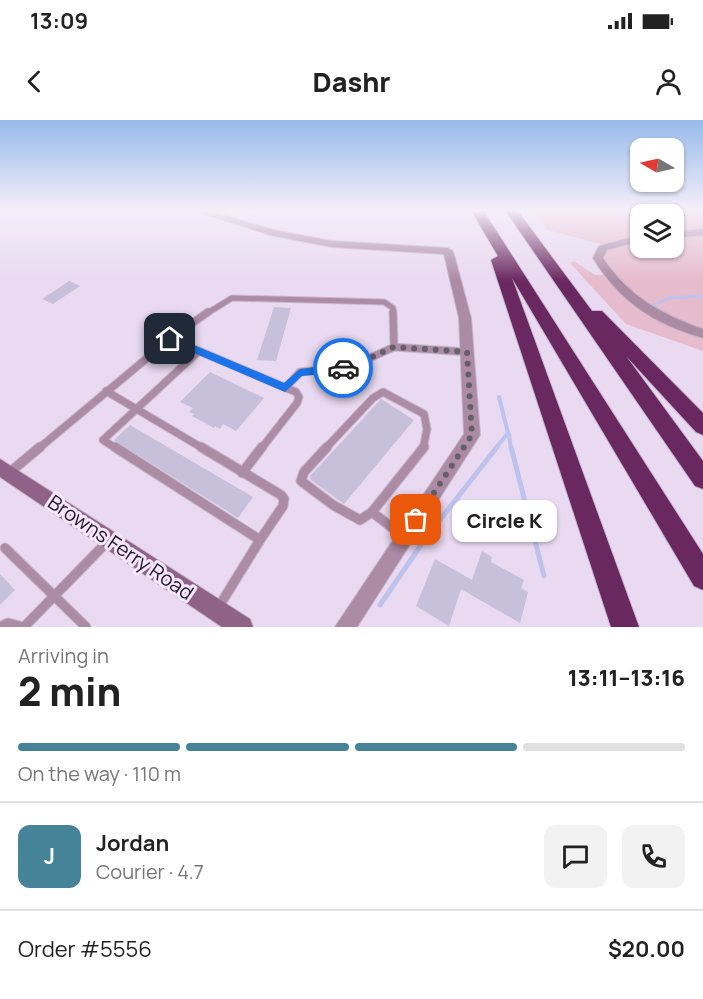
<!DOCTYPE html>
<meta charset="utf-8">
<style>
:root{--surface:#fff;--page:#f2f2f2;--text:#222;--muted:#767676;--line:#e0e0e0;--accent:#458398}
body{margin:0;font-family:Manrope,sans-serif;background:var(--page);color:var(--text);height:100vh;display:flex;flex-direction:column;font-size:22px;white-space:nowrap}
*{box-sizing:border-box;margin:0}
p{font-size:20px;color:var(--muted)}
.icon{flex:none;width:33px;height:33px;fill:none;stroke:currentColor;stroke-width:2;stroke-linecap:round;stroke-linejoin:round}
.map{position:relative;height:507px;overflow:hidden}
.panel{display:flex;flex-direction:column;background:var(--surface);flex:1}
.panel>*{flex:none}
.needle{width:39px;rotate:279deg}
.buttons{position:absolute;left:630px;top:18px;display:grid;gap:12px}
.buttons a{display:grid;place-items:center;width:54px;height:54px;border-radius:12px;background:var(--surface);box-shadow:0 2px 4px #0004;font-size:30px}
.pin{position:absolute;display:grid;place-items:center;width:51px;height:51px;color:#fff;margin:-26px;border-radius:12px;box-shadow:0 3px 9px #0006}
.courier{position:absolute;display:grid;place-items:center;width:60px;height:60px;margin:-30px;border:4px solid #1a73e8;border-radius:50%;background:#fff;color:#222;box-shadow:0 2px 8px #0007}
.bubble{position:absolute;height:42px;border-radius:12px;background:var(--surface);box-shadow:0 2px 4px #0004;font-size:20px;font-weight:800;line-height:42px;text-align:center}
.headline em{font-style:normal;font-weight:800}
.headline div{display:flex;flex-direction:column-reverse}
.headline{display:flex;align-items:center;justify-content:space-between;height:102px;padding:0 18px}
h1{font-size:39px;font-weight:800;line-height:45px}
.bar{display:grid;grid-template-columns:repeat(4,1fr);gap:9px 6px;align-content:center;height:72px;padding:0 18px}
.bar i{height:8px;border-radius:4px;background:var(--line)}
.bar .active{background:var(--accent)}
.bar p{grid-column:span 4}
.line{display:flex;align-items:center;gap:15px;padding:0 18px;border-top:2px solid var(--line)}
.line div{flex:1}
.round{display:grid;place-items:center;flex:none;width:63px;height:63px;border-radius:12px;background:var(--page)}
.status{display:flex;justify-content:space-between;align-items:center;height:42px;padding:0 30px;background:var(--surface);direction:ltr}
.status svg{height:16px;fill:currentColor}
header{display:flex;justify-content:space-between;align-items:center;height:78px;padding:0 18px;background:var(--surface);font-size:27px;font-weight:800}
.map>svg:first-child{display:block}
</style>
<div class="status"><b>13:09</b><svg viewBox="0 0 49 12"><path d="M0 12V9h3v3zM5 12V6h3v6zM10 12V3h3v9zM15 12V0h3v12zM26 1h20v11H26zM47 4h2v5h-2z"/></svg></div>
<header><svg class="icon" aria-label="back" viewBox="0 0 24 24"><path d="M15 5l-7 7 7 7"/></svg>Dashr<svg class="icon" aria-label="person" viewBox="0 0 24 24"><circle cx="12" cy="8" r="4"/><path d="M4 21q1-7 8-7t8 7"/></svg></header>
<div class="map">
<svg width="703" height="507" viewBox="0 0 703 507">
<rect width="100%" height="100%" fill="#e9d9f1"/>
<path fill="#e6bbcc" fill-rule="evenodd" d="M 533,90 L 703,90 L 703,231 L 626,204 L 570,143 L 574,141 L 595,155 L 613,155 L 605,142 L 604,125 L 548,110 ZM 640,94 L 674,94 L 674,128 L 640,128 Z"/>
<g fill="none" stroke-linecap="round" stroke-linejoin="round">
<path stroke="#bdc3ed" stroke-width="3" d="M 652,186 L 669,178 L 703,176"/>
<path stroke="#bdc3ed" stroke-width="4" d="M 509,314 L 511,329
M 495,329 L 508,313 L 499,277"/>
<path stroke="#bdc3ed" stroke-width="5" d="M 511,327 L 544,456
M 380,485 L 425,419 L 497,327"/>
</g>
<path fill="#c6c0da" d="M 69,161 L 80,166 L 53,184 L 42,179 Z
M 274,187 L 291,188 L 276,241 L 257,240 Z
M 210,252 L 264,278 L 236,311 L 223,304 L 220,309 L 215,306 L 214,308 L 192,296 L 194,294 L 189,292 L 193,288 L 180,282 Z
M 381,279 L 414,300 L 344,384 L 311,360 L 310,356 Z
M 130,305 L 253,377 L 238,398 L 114,320 Z
M 482,431 L 492,437 L 491,442 L 524,460 L 521,468 L 528,472 L 520,503 L 461,469 L 449,506 L 416,486 L 435,439 L 472,460 Z
M 0,454 L 15,470 L 0,485 Z"/>
<g fill="none" stroke-linecap="round" stroke-linejoin="round">
<g stroke="#c5b7cc" stroke-width="7">
<path id="lane-far2" d="M 206,194 L 232,178 L 384,182 L 393,188 L 393,194"/>
</g>
<g stroke="#c5b7cc" stroke-width="9">
<path id="lane-far1" d="M 393,192 L 394,227
M 170,219 L 208,192
M 199,231 L 296,272 L 299,277 L 297,283 L 261,329
M 285,268 L 300,252 L 350,247 L 394,227 L 467,232
M 106,271 L 204,329
M 38,329 L 170,219 L 199,231 L 103,320 L 117,329
M 325,329 L 373,278 L 383,272 L 424,294 L 427,309 L 423,329"/>
</g>
<g stroke="#c5b7cc" stroke-width="11">
<path id="lane" d="M 115,327 L 260,420 L 218,488
M 201,327 L 281,375 L 284,379 L 283,386 L 260,420
M 327,327 L 304,352 L 301,361 L 333,385 L 360,400 L 372,392 L 424,327
M 9,353 L 40,327
M 242,353 L 262,327
M 372,392 L 404,417
M 5,428 L 86,507
M 0,507 L 8,503 L 24,507
M 24,507 L 108,421"/>
</g>
<g stroke="#c5b7cc" stroke-width="2">
<path id="street" d="M 191,90 L 205,90 L 274,110 L 332,121 L 448,128 L 453,131 L 471,198 L 480,315 L 357,507 L 335,507 L 464,314 L 459,198 L 444,134 L 332,127 L 270,115 Z
M 703,109 L 703,115 L 674,118 L 674,112 Z
M 640,115 L 640,121 L 607,130 L 603,138 C 628,176 661,194 703,209 L 703,218 C 654,204 620,182 593,138 L 599,126 Z"/>
</g>
<g stroke="#c5b7cc" stroke-width="2">
<path id="secondary" d="M 0,339 L 250,499 L 253,507 L 222,507 L 0,357 Z"/>
</g>
<g stroke="#c5b7cc" stroke-width="2">
<path id="highway" d="M 471,90 L 483,90 L 703,434 L 703,470 L 694,466 L 512,158 L 639,507 L 611,507 L 491,140 L 498,136 Z
M 505,90 L 517,90 L 592,191 L 602,191 L 703,293 L 703,315 L 696,312 L 626,236 L 703,341 L 703,369 L 695,366 Z"/>
</g>
<use href="#lane-far2" stroke="#ac8ba5" stroke-width="5"/>
<use href="#lane-far1" stroke="#ac8ba5" stroke-width="7"/>
<use href="#lane" stroke="#ac8ba5" stroke-width="9"/>
<use href="#street" fill="#ac8ba5" fill-rule="evenodd"/>
<use href="#secondary" fill="#916288" fill-rule="evenodd"/>
<use href="#highway" fill="#6a2860" fill-rule="evenodd"/>
</g>
<linearGradient id="sky" x2="0" y2="1"><stop stop-color="#97baea"/><stop offset="0.56" stop-color="#f5eef9"/><stop offset="1" stop-color="#f5eef9" stop-opacity="0"/></linearGradient>
<rect width="703" height="161" fill="url(#sky)"/>
<path fill="#1a73e8" d="M 170,215 L 284,263 L 300,249 L 343,244 L 348,248 L 343,252 L 302,256 L 285,272 L 166,221 L 166,216 Z"/>
<g fill="none" stroke-linecap="round" stroke-linejoin="round">
<path stroke="#675e6c" stroke-width="6" stroke-dasharray="0 10.8" d="M 343,248 L 350,247 L 394,227 L 467,232 L 472,315 L 416,400"/>
</g>
<g text-anchor="middle" dominant-baseline="central" stroke-width="6" stroke-linejoin="round" paint-order="stroke">
<g font-size="20" fill="#211b24" stroke="#f6e6fe">
<text transform="translate(121 427) rotate(34)">Browns Ferry Road</text>
</g>
</g>
</svg>
<div class="buttons">
<a><svg class="needle" viewBox="-14 -14 28 28"><path d="M0-13l5 13h-10z" fill="#e53935"/><path d="M0 13l5-13h-10z" fill="#767676"/></svg></a>
<a><svg class="icon" aria-label="layers" viewBox="0 0 24 24"><path d="M12 4l9 5-9 5-9-5zM3 14l9 5 9-5"/></svg></a>
</div>
<div class="pin" style="left:416px;top:400px;background:#ea580c"><svg class="icon" aria-label="bag" viewBox="0 0 24 24"><path d="M5 8h14l-1 12H6zM9 8a3 3 0 0 1 6 0"/></svg></div>
<div class="pin" style="left:170px;top:219px;background:#1f2937"><svg class="icon" aria-label="home" viewBox="0 0 24 24"><path d="M3 11l9-7 9 7M6 9v11h12V9"/></svg></div>
<div class="courier" style="left:343px;top:248px"><svg class="icon" aria-label="car" viewBox="0 0 24 24"><path d="M5 17H2v-5l4-1 3-4h7l3 4 3 1v5h-3M9 17h6M6 11h13"/><circle cx="7" cy="17" r="2"/><circle cx="17" cy="17" r="2"/></svg></div>
<div class="bubble" style="left:452px;top:380px;width:105px">Circle K</div>
</div>
<section class="panel">
<div class="headline"><div><h1>2 min</h1><p>Arriving in</p></div><em>13:11–13:16</em></div>
<div class="bar"><i class="active"></i><i class="active"></i><i class="active"></i><i></i><p>On the way · 110 m</p></div>
<div class="line" style="height:108px"><b class="round" style="background:var(--accent);color:#fff">J</b><div><b>Jordan</b><p>Courier · 4.7</p></div><a class="round"><svg class="icon" aria-label="chat" viewBox="0 0 24 24"><path d="M4 5h16v11H9l-5 4z"/></svg></a><a class="round"><svg class="icon" aria-label="phone" viewBox="0 0 24 24"><path d="M5 4h4l2 5-3 2q2 4 5 5l2-3 5 2v4C11 20 4 13 5 4z"/></svg></a></div>
<div class="line" style="height:78px"><div>Order #5556</div><b>$20.00</b></div>
</section>
